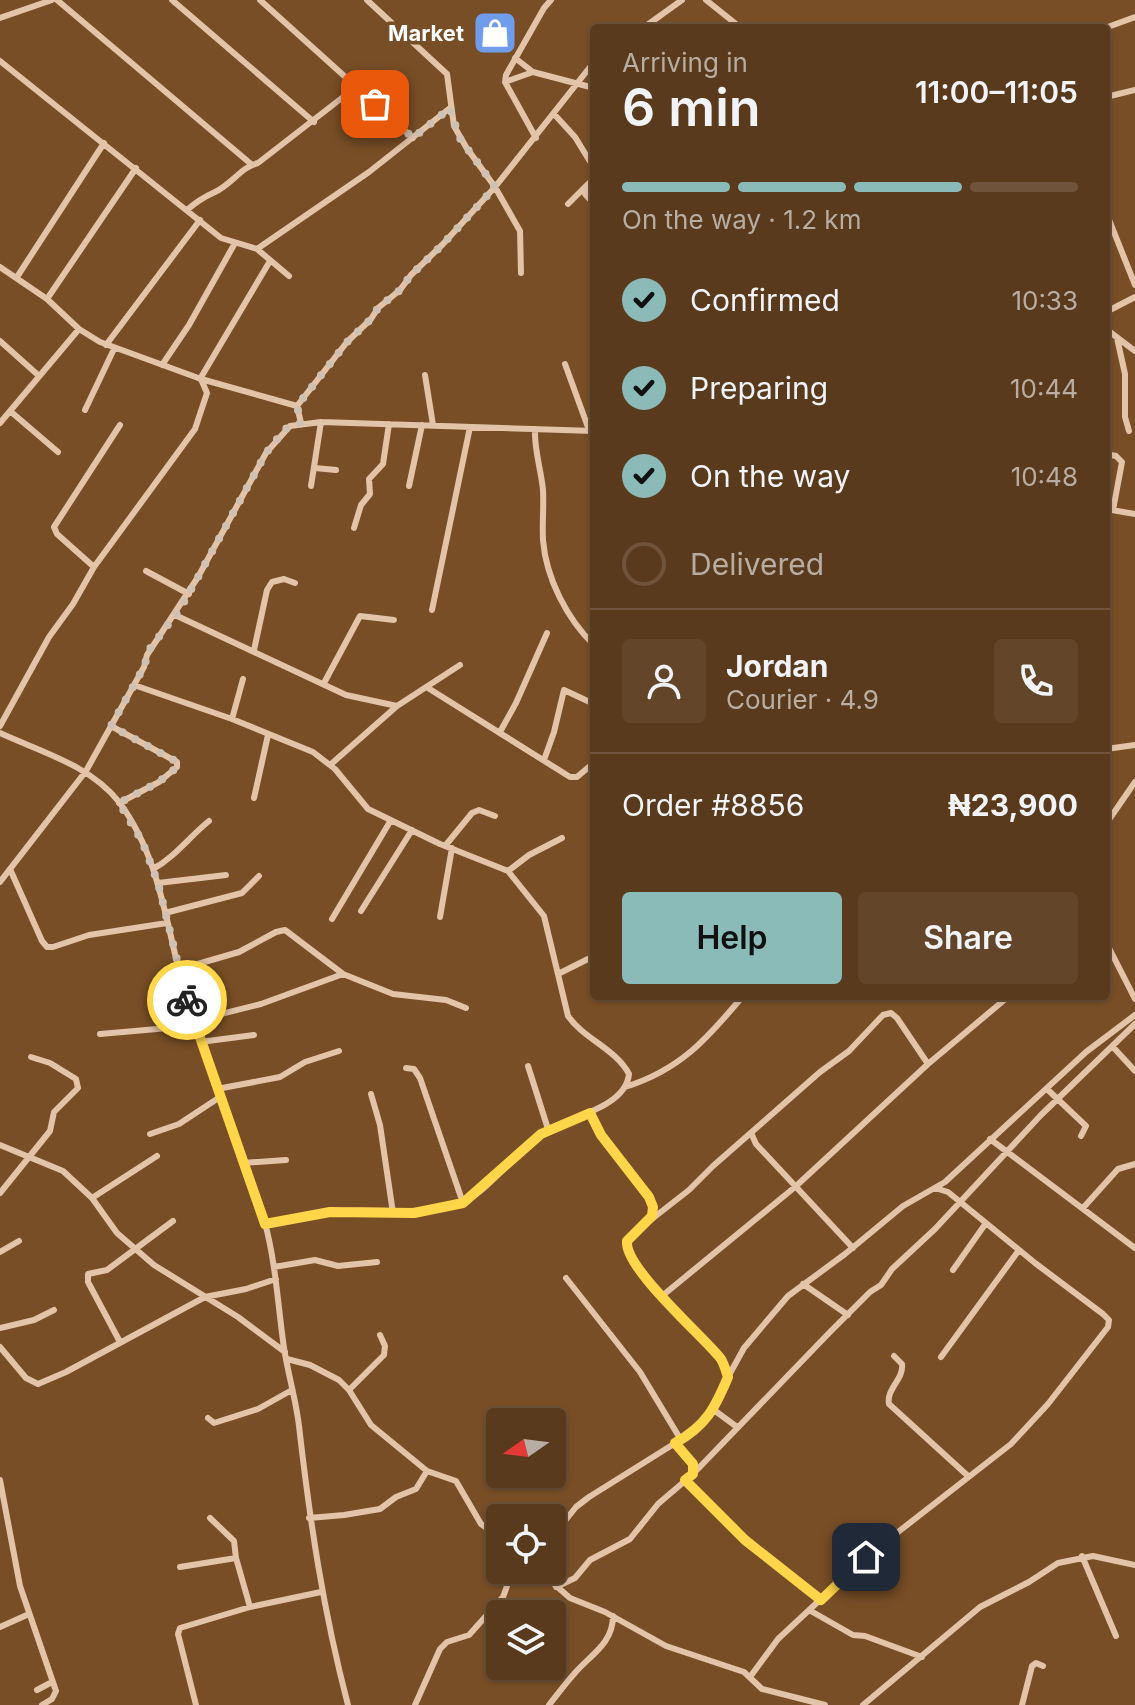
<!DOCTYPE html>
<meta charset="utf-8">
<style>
:root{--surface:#5a3a1c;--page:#634529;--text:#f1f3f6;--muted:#b8ada3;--line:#6f543b;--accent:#8bbbb9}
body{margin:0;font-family:Inter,sans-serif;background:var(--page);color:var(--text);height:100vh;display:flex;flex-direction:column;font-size:30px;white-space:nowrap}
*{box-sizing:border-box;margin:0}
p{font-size:26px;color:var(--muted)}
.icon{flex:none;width:44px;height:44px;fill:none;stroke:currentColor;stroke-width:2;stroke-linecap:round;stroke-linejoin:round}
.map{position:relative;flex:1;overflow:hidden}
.sheet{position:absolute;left:590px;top:24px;width:520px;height:976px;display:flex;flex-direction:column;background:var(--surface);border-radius:8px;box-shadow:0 2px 6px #0004,0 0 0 2px var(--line)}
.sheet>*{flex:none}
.needle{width:52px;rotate:256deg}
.controls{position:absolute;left:486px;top:1408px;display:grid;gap:16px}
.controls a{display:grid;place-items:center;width:80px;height:80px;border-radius:8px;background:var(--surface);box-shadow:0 2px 6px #0004,0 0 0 2px var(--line);font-size:40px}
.pin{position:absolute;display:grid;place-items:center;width:68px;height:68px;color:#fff;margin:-34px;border-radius:16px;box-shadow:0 4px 12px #0006}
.courier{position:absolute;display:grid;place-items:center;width:80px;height:80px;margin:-40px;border:6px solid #ffd54a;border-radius:50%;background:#fff;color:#222;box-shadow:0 2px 10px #0007}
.summary em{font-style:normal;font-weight:600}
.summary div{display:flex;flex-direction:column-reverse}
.summary{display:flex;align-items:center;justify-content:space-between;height:136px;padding:0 32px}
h1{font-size:52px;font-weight:600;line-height:60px}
.bar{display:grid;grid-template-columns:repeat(4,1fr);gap:12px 8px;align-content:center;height:96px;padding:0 32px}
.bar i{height:10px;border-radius:6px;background:var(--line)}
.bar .current{background:var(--accent)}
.bar p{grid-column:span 4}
.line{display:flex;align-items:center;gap:20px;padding:0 32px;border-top:2px solid var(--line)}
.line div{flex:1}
.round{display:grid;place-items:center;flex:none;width:84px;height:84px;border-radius:8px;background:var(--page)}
ol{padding:0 32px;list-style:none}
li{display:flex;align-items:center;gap:24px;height:88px}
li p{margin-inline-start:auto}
li .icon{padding:8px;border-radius:50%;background:var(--accent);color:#111;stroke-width:4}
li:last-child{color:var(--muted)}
li i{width:44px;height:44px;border:4px solid var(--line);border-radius:50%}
.button{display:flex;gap:16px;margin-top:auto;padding:16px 32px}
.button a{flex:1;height:92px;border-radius:8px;background:var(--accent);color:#111;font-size:32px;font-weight:600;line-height:92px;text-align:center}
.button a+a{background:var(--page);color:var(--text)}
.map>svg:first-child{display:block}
</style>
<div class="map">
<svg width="1135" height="1705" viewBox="0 0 1135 1705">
<rect width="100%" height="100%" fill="#784e26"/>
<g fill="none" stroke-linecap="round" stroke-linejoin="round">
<path stroke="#e3c4a9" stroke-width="6" d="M 57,0 L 251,164
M 172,0 L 314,122
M 260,0 L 413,138
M 367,0 L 447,74 L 454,126 L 466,147 L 495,187 L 520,231 L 521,273
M 706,0 L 741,28
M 0,18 L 52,0
M 643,28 L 682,0
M 1105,28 L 1135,17
M 515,58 L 533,72 L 594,88
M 0,61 L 221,238 L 257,249 L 289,276
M 505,82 L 533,72
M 1106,97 L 1135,90
M 554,114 L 575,137 L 594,168
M 536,138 L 505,82 L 506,75 L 544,8 L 551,0
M 585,188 L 585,194 L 594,204
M 568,204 L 594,178
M 187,210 C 197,201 204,197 215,192 C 232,184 241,167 258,163 L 356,87
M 1106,212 L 1135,285
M 257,249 L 369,172 L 450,108
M 0,267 L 47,299 L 79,329 L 100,342 L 201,379 L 297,406
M 17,277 L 104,143
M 47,299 L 136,168
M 1106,312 L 1135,297
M 1106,329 L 1135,351
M 1117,338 L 1125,374 L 1125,417 L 1129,431
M 0,341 L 38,375
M 106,345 L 200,220
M 565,364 L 589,430
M 162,365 L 189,325 L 235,243
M 425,375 L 433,425
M 200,379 L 270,261
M 85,410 L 114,349
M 10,411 L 58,452
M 0,423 L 79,329
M 301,423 L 297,406 L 347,342 L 371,319 L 378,308 L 400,290 L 411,275 L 443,244 L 495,187 L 594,62
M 535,429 C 534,450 541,469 543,490 C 544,507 542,523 543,540 C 546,578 567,619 594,645
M 1106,454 L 1116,456 L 1122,462 L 1113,510
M 315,468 L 336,470
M 311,486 L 321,422
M 409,486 L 422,425
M 1106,509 L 1135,514
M 354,528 L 361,505 L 370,494 L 369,479 L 383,464 L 389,424
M 94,567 L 57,534 L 54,527 L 120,425
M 146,571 L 189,594
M 432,610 L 470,427
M 175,615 L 346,695 L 397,706
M 254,650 L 267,590 L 272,582 L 284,579 L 295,583
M 324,683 L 360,616 L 394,620
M 134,685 L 232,719 L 313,752 L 335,769 L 368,809 L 440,844 L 508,871 L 544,916 L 568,1016 C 584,1039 616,1049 629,1074 C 626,1107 571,1117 547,1130 C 515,1148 488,1197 453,1206 C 414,1215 382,1209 343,1211 C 317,1212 291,1219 265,1224
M 428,688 L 570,777 L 577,777 L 590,766
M 232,719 L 243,679
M 0,726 L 49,637 L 73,604 L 94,567 L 195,429 L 207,393 L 201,379
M 111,726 L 177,762 L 177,767 L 159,782 L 119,803
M 500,732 L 516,703 L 547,633
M 0,733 C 41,752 90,765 119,802 C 162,859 167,934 187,1001 C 209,1076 244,1148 265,1223 C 276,1264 278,1307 284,1348 C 288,1374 296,1400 299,1426 C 310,1522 323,1610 348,1705
M 1106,749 L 1135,745
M 544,760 L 554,732 L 564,690 L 594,704
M 330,765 L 397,706 L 460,665
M 254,798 L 268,735
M 1106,824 L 1135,782
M 445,846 L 472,813 L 479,810 L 495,816
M 10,869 L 42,941 L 47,947 L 53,947 L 89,935 L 167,923
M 153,869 C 175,857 189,837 209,821
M 508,871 L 529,855 L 562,838
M 0,882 L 86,771 L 144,667 L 147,655 L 198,577 L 266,453 L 290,426 L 321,422 L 594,431
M 158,883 L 226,875
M 361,911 L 412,830
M 165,913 L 242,893 L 259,876
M 440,917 L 452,848
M 332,919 L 391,820
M 1106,942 L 1135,999
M 177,970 L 239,952 L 276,932 L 285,930 L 343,974 L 393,994 L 446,1000 L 466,1008
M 558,974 L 594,956
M 100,1034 L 180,1027 L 193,1021 L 261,1004 L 343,974
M 200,1042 L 254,1035
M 1113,1047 L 1135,1071
M 528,1066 L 548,1129
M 406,1068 L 414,1069 L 420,1078 L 463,1203
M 625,1087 C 680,1070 707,1039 743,996
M 217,1089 L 280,1077 L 305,1062 L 339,1051
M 1047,1089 L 1086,1126 L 1081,1136
M 371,1094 L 380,1125 L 393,1213
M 590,1113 L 606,1143 L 649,1197 L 653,1207 L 652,1216
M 150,1134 L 179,1124 L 220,1097
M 752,1135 L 756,1144 L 853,1248
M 990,1139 L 1135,1248
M 0,1145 L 63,1171 L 92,1198 L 117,1233 L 154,1265 L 238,1317 L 285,1352
M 243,1163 L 286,1160
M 0,1193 L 50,1131 L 54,1112 L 78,1088 L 76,1079 L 50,1063 L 31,1057
M 92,1198 L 157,1156
M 1083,1208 L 1118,1169 L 1135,1164
M 0,1252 L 19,1241
M 274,1267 L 315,1260 L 338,1266 L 377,1262
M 953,1270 L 986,1223
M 566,1278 L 640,1372 L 681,1440
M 803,1284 L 848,1315
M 662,1296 L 795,1187 L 928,1064 L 1009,996
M 0,1328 L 34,1320 L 54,1310
M 120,1342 L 88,1282 L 88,1274 L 107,1270 L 173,1221
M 0,1347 L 26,1378 L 38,1384 L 66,1372 L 205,1297 L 246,1289 L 276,1279
M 894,1356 L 902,1364 C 904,1379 886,1389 889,1404 L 968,1476
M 941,1357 L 1019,1250
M 287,1359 L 310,1365 L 339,1380 L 349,1390 L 371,1425 L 427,1471 L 456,1481 L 481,1524 L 500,1537
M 728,1377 L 722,1361 L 634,1264 L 626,1248 L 627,1241 L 634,1233 L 689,1190 L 713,1166 L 820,1072 L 849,1051 L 883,1015 L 891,1013 L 897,1018 L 928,1064
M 349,1390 L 384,1355 L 385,1346 L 380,1335
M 714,1410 L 737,1427
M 208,1418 L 214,1423 L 258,1409 L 292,1390
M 675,1443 L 693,1464 L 693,1474
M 0,1480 L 20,1586 L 56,1691 L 52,1699 L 42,1705
M 685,1480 L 745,1540 L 821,1600
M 210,1518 L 234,1541 L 236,1558 L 250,1607
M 309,1518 L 344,1515 L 380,1509 L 396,1497 L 416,1489 L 427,1471
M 552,1537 L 576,1507 L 589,1497 L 693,1432 L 714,1410 L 728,1377 L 744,1348 L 788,1296 L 845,1254 L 903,1206 L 945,1182 L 1086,1052 L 1135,1015
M 1082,1556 L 1116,1636
M 180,1567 L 236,1558
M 538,1570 L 570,1598 L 605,1612 L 666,1646 L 744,1672 L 762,1689 L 825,1705
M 556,1587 L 575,1578 L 590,1560 L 630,1539 L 658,1504 L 693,1474 L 829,1333 L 870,1292 L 881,1285 L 892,1269 L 935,1229 L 1041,1115 L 1135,1024
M 809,1610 L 853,1635 L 865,1636 L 922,1657
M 0,1627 L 29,1614
M 750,1677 L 778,1639 L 866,1557 L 1011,1444 L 1048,1404 L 1108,1327 L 1109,1320 L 1103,1314 L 1035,1263 L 948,1192 L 935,1188
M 37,1690 L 52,1682
M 196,1705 L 178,1634 L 180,1628 L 250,1607 L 321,1592
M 415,1705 L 440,1649 L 447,1642 L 469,1635 L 503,1597 L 510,1578 L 520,1570
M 549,1705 C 557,1695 565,1684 574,1674 C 590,1655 613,1644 613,1616
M 863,1705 L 980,1607 L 1029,1582 L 1058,1563 L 1093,1556 L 1135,1565
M 1022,1705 L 1032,1666 L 1036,1663 L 1043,1666"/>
</g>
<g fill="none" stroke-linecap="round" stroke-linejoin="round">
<path stroke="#d0c1b3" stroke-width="8" stroke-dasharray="0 14.4" d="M 187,1000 L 158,883 L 142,841 L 119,803 L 159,782 L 177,767 L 177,762 L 111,726 L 144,667 L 149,650 L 180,609 L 198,577 L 266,453 L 285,429 L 301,423 L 297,406 L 347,342 L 371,319 L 378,308 L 400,290 L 411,275 L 443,244 L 495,187 L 459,137 L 450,108 L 413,138 L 375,104"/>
<path stroke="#ffd54a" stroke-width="10" d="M 187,1000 L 265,1224 L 330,1212 L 414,1213 L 463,1203 L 541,1134 L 590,1113 L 601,1135 L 649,1197 L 653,1207 L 652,1216 L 627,1241 C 624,1268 703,1336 721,1359 C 724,1364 726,1371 728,1377 C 715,1408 706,1426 675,1443 L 693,1464 L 693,1474 L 685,1480 L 745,1540 L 821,1600 L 866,1557"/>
</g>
<defs>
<g id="shop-square" transform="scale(2.3)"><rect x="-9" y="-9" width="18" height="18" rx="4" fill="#6f9deb" stroke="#784e26"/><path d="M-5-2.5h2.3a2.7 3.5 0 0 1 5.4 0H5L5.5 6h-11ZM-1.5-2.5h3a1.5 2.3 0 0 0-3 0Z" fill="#fff"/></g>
</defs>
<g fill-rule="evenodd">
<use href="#shop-square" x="495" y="33"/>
</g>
<g text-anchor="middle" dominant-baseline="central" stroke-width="7" stroke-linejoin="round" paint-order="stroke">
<g font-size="22" font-weight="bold" fill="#fff" stroke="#784e26" text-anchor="end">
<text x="464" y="33">Market</text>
</g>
</g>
</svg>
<div class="controls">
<a><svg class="needle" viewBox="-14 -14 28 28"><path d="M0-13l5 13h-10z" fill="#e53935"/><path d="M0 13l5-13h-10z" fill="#b8ada3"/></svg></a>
<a><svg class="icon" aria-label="locate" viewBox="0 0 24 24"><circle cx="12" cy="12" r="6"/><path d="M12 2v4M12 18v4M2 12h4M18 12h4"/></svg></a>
<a><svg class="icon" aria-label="layers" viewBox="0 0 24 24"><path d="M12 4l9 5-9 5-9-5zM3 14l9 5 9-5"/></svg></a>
</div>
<div class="pin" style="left:375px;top:104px;background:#ea580c"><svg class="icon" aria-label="bag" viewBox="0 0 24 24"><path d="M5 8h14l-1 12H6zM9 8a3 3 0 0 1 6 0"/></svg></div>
<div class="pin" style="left:866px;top:1557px;background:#1f2937"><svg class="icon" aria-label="home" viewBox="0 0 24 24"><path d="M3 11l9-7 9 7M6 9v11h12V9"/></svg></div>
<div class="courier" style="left:187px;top:1000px"><svg class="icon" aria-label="bike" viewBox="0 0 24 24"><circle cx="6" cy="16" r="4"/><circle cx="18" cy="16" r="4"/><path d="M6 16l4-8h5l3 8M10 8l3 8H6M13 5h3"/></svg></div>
<section class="sheet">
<div class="summary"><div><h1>6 min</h1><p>Arriving in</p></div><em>11:00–11:05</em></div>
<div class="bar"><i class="current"></i><i class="current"></i><i class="current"></i><i></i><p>On the way · 1.2 km</p></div>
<ol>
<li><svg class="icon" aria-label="check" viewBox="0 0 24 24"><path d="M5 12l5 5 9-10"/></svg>Confirmed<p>10:33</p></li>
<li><svg class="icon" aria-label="check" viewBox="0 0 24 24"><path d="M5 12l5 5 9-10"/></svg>Preparing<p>10:44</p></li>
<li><svg class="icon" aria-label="check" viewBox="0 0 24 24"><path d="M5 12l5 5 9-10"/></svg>On the way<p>10:48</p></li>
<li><i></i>Delivered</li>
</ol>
<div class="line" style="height:144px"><a class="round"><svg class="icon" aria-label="person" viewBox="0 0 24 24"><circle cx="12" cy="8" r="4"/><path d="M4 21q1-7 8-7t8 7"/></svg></a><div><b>Jordan</b><p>Courier · 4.9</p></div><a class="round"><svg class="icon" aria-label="phone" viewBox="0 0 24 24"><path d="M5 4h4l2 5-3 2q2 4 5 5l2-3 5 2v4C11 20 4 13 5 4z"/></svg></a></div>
<div class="line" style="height:104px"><div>Order #8856</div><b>₦23,900</b></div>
<div class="button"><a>Help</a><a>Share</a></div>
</section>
</div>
